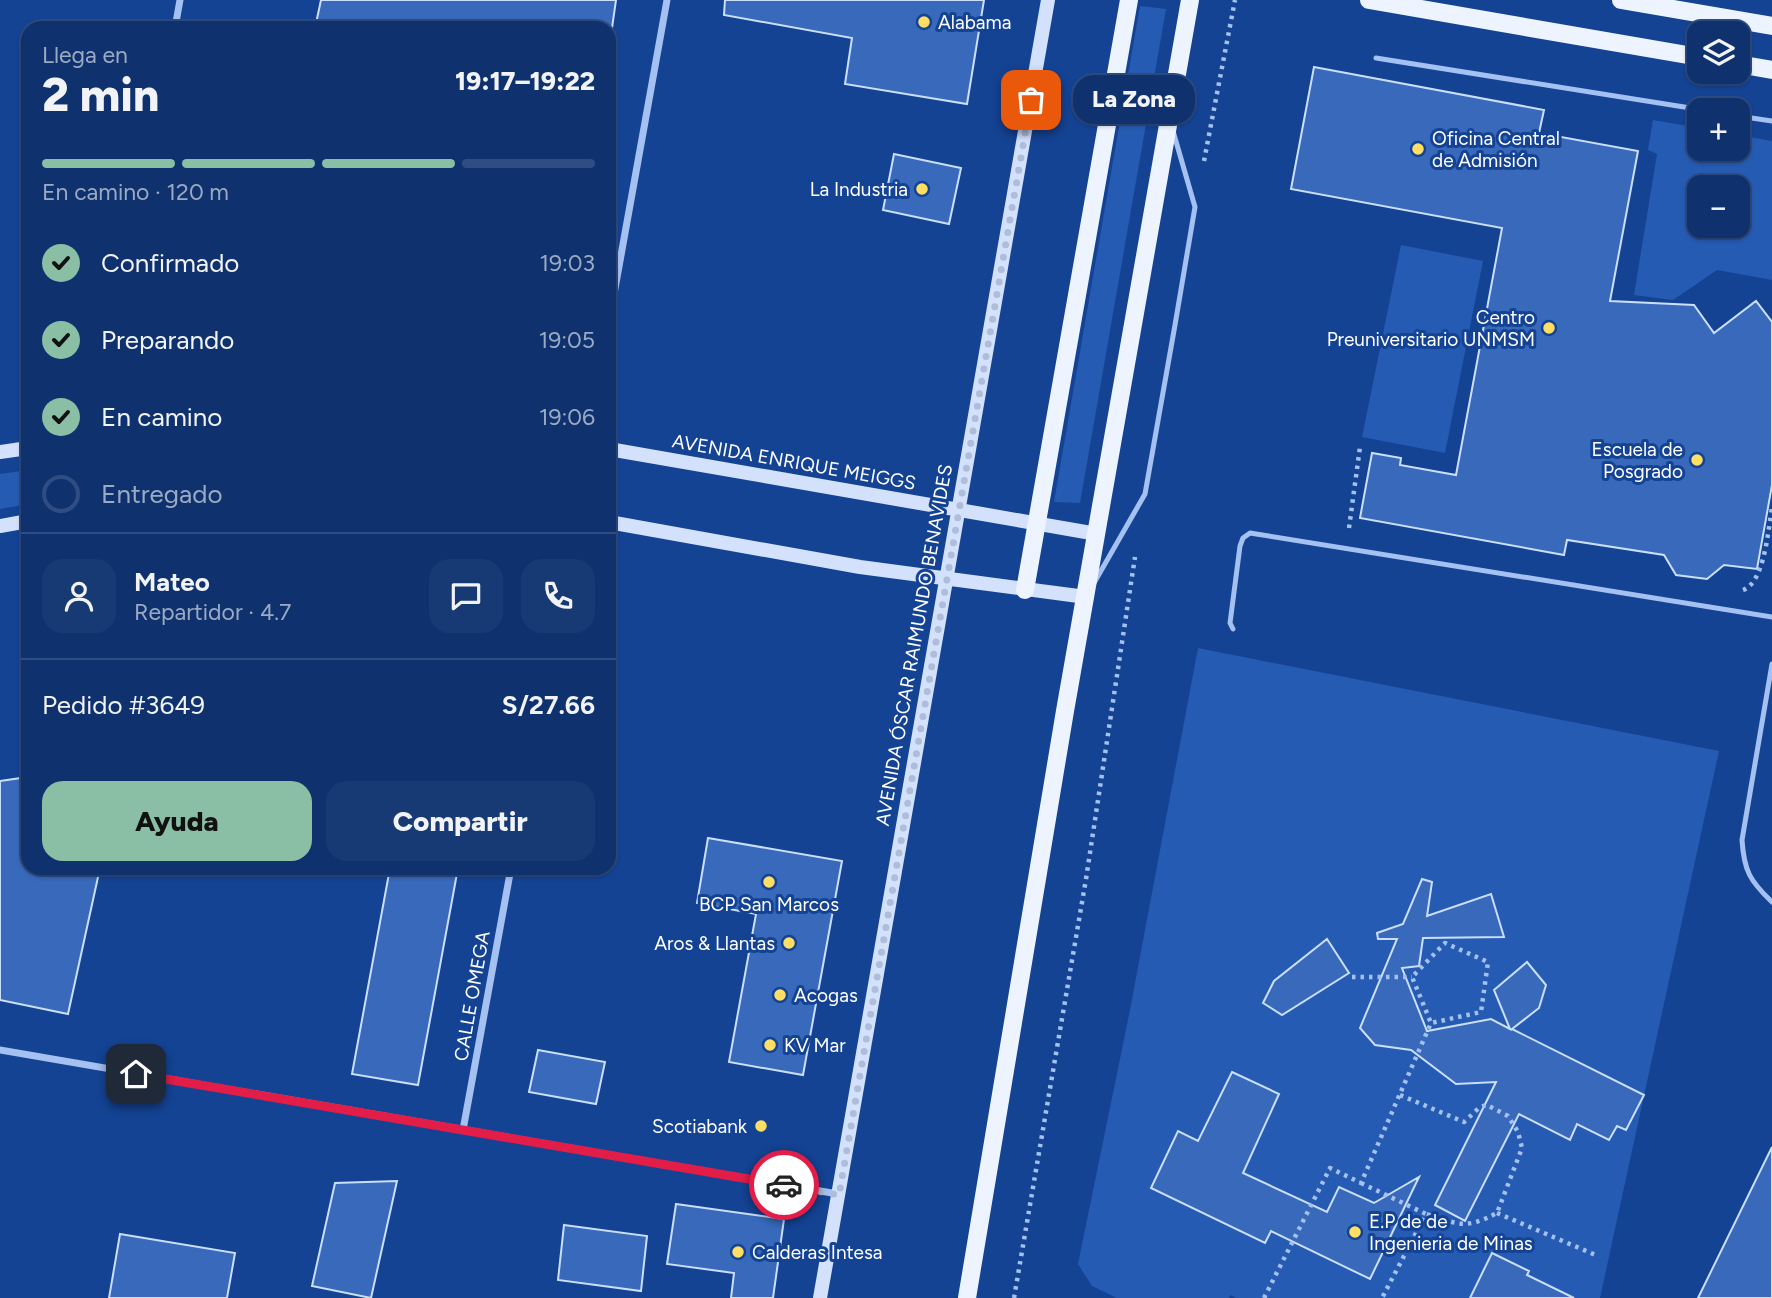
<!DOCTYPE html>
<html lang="es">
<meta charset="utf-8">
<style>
:root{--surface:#0f326f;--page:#183a74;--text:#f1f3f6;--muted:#9baac3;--line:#2f4d82;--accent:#8abfa5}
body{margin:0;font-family:Figtree,sans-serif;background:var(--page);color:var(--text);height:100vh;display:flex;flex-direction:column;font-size:26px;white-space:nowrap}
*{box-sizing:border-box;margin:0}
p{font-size:23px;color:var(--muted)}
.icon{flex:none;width:38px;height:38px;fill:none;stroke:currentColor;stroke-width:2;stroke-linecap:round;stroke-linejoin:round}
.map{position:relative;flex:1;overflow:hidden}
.panel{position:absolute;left:21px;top:21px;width:595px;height:854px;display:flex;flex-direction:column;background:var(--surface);border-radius:21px;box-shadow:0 2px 5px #0004,0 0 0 2px var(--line)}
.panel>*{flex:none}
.buttons{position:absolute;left:1687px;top:21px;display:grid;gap:14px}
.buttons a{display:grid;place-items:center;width:63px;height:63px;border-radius:14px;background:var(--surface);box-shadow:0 2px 5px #0004,0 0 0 2px var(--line);font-size:35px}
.pin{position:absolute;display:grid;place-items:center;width:60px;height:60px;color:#fff;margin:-30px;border-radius:14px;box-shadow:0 4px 10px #0006}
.courier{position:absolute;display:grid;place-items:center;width:70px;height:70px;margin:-35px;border:5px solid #e11d48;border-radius:50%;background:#fff;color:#222;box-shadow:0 2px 9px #0007}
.bubble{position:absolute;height:49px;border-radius:21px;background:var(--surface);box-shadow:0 2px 5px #0004,0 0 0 2px var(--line);font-size:23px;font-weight:800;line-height:49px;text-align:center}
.headline em{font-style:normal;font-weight:800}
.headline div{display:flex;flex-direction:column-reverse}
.headline{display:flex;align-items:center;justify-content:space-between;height:119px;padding:0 21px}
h1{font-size:46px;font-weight:800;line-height:52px}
.bar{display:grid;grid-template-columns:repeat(4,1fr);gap:10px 7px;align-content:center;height:84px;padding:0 21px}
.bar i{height:9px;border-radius:5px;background:var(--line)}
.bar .active{background:var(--accent)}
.bar p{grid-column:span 4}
.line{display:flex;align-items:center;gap:18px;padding:0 21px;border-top:2px solid var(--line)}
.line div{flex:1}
.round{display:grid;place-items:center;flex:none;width:74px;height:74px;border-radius:21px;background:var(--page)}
ol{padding:0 21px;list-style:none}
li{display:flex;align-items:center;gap:21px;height:77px}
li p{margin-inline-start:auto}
li .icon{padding:7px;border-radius:50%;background:var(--accent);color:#111;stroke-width:4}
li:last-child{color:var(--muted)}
li i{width:38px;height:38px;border:4px solid var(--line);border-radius:50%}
.button{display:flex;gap:14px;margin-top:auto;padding:14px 21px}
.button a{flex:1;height:80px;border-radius:21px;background:var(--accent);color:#111;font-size:28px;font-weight:800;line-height:80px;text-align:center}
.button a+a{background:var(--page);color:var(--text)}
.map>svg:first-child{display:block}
</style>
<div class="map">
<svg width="1772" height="1298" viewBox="0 0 1772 1298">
<rect width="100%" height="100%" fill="#144394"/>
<path fill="#265bb3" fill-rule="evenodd" d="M 1140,6 L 1166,9 L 1080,503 L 1054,502 Z
M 1653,120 L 1699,128 L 1699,149 L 1738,149 L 1738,135 L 1772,141 L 1772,280 L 1717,270 L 1673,300 L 1634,295 L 1657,154 L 1648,150 ZM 1699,187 L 1738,187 L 1738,226 L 1699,226 Z
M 1401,245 L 1483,261 L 1445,453 L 1362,437 Z
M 28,470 L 28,504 L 0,509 L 0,474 Z
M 1198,648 L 1719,751 L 1600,1298 L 1236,1298 L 1231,1295 L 1229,1298 L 1117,1298 L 1092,1286 L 1078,1264 L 1130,1010 Z"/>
<path fill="#3869bb" stroke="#cbdefc" stroke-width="2" d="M 321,0 L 616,0 L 612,28 L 315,28 Z
M 725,0 L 984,0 L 967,104 L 845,84 L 852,38 L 724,15 Z
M 1314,67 L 1544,110 L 1539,133 L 1638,151 L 1610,301 L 1694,305 L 1714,333 L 1756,301 L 1772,322 L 1772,485 L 1757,569 L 1724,565 L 1707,579 L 1676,575 L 1664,555 L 1567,540 L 1564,555 L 1360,518 L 1372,453 L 1401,458 L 1400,465 L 1456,475 L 1502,228 L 1291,189 Z
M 894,154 L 961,168 L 949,224 L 883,210 Z
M 28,777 L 28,868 L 100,868 L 68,1014 L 0,1000 L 0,781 Z
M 708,838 L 842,861 L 803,1075 L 729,1062 L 756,914 L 697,903 Z
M 390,868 L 458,868 L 418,1085 L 352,1074 Z
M 1422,879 L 1432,882 L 1427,916 L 1491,894 L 1504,937 L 1423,938 L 1419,966 L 1402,968 L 1427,1031 L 1491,1019 L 1510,1029 L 1494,990 L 1527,962 L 1546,985 L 1539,1008 L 1512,1029 L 1644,1095 L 1626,1130 L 1617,1126 L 1609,1140 L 1577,1124 L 1570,1140 L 1519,1114 L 1465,1221 L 1435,1205 L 1496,1082 L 1456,1084 L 1411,1050 L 1375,1045 L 1360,1028 L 1397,939 L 1378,939 L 1377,933 L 1403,924 Z
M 1327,939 L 1349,973 L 1282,1015 L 1263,1003 L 1274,981 Z
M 538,1050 L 605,1062 L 596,1104 L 529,1092 Z
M 1232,1072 L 1279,1094 L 1243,1173 L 1327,1212 L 1339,1187 L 1374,1203 L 1419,1177 L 1370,1279 L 1271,1231 L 1265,1243 L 1151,1188 L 1178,1131 L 1198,1141 Z
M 1772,1147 L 1772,1298 L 1698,1298 Z
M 397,1181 L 371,1298 L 312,1286 L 335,1183 Z
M 676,1204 L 784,1219 L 773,1298 L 731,1298 L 734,1273 L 667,1264 Z
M 564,1225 L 647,1236 L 641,1291 L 558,1280 Z
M 120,1234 L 235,1253 L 227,1298 L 109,1298 Z
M 1492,1253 L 1529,1271 L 1527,1275 L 1574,1298 L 1470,1298 Z"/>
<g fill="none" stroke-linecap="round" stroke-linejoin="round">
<path stroke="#a4c1f2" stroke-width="4.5" stroke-dasharray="3.5 5" stroke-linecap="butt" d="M 1204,161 L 1235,0
M 1349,528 L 1360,447
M 1743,590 C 1765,582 1768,529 1772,508
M 1352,977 L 1412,977
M 1400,1095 L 1464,1122 L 1480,1107 L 1487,1105 L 1508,1116 L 1518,1132 L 1522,1148 L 1497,1213 C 1465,1230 1459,1224 1426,1214
M 1361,1183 L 1426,1214 L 1382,1298
M 1497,1213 L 1598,1256
M 1014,1298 L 1086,879 L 1135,557
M 1264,1298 L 1330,1168 L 1361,1183 L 1431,1023 L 1412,977 L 1445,943 L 1488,962 L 1481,1012 L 1431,1023"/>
<path stroke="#a4c1f2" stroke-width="5" d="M 1376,58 L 1703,110
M 1738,116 L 1772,121
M 1094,583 L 1145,494 L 1175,325 L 1195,207 L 1173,131
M 1233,629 L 1230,623 L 1240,546 L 1243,538 L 1250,533 L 1772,617
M 1772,664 L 1742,840 C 1744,871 1750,881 1772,902"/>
<path stroke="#a4c1f2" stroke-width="7" d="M 175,28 L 180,0
M 609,322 L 667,0
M 0,1050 L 838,1194
M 463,1130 L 511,868"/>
<path stroke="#d3e1fc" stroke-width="14" d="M 609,449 L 1097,534
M 0,452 L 28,448
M 609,522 L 860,567 L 1086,597
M 0,526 L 28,521
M 820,1298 L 1048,0"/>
<path stroke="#eef4ff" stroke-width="18" d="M 1369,0 L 1699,57
M 1621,0 L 1772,26
M 1738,64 L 1772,70
M 1025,590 L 1129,0
M 967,1298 L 1065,711 L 1190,0"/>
</g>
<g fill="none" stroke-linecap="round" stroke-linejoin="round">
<path stroke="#adbdda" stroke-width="7" stroke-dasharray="0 12.6" d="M 784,1185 L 839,1195 L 1031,100"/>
<path stroke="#e11d48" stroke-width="9" d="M 136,1074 L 784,1185"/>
</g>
<g fill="#ffde64" stroke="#144394" stroke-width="2.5">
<circle cx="924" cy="22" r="7"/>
<circle cx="1418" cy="149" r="7"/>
<circle cx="922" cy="189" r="7"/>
<circle cx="1549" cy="328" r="7"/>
<circle cx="1697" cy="460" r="7"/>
<circle cx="769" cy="882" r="7"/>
<circle cx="789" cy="943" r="7"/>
<circle cx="780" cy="995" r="7"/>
<circle cx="770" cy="1045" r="7"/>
<circle cx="761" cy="1126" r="7"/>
<circle cx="1355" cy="1232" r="7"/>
<circle cx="738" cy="1252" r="7"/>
</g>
<g text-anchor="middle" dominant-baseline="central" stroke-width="6" stroke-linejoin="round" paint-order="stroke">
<g font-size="19" fill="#fff" stroke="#144394" text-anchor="start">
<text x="938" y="22">Alabama</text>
<text x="1432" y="138">Oficina Central<tspan x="1432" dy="22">de Admisión</tspan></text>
<text x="908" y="189" text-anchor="end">La Industria</text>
<text x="1535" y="317" text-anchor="end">Centro<tspan x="1535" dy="22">Preuniversitario UNMSM</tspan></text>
<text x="1683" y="449" text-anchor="end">Escuela de<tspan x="1683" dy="22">Posgrado</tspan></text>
<text x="769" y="904" text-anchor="middle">BCP San Marcos</text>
<text x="775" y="943" text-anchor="end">Aros &amp; Llantas</text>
<text x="794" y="995">Acogas</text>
<text x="784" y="1045">KV Mar</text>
<text x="747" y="1126" text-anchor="end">Scotiabank</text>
<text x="1369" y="1221">E.P de de<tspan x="1369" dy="22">Ingenieria de Minas</tspan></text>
<text x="752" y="1252">Calderas Intesa</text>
</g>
<g font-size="19" fill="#fff" stroke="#144394">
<text transform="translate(794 462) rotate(10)">AVENIDA ENRIQUE MEIGGS</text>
<text transform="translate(914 645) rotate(-80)">AVENIDA ÓSCAR RAIMUNDO BENAVIDES</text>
<text transform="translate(472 996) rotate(-80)">CALLE OMEGA</text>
</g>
</g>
</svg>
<div class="buttons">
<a><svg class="icon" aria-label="layers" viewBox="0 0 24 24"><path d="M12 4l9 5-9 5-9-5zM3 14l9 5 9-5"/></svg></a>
<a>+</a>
<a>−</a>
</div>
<div class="pin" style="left:1031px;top:100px;background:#ea580c"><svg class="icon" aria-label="bag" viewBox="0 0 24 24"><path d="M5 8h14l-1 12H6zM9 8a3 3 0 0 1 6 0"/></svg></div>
<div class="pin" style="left:136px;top:1074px;background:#1f2937"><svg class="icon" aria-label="home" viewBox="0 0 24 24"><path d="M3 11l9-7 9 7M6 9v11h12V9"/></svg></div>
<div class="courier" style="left:784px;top:1185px"><svg class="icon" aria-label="car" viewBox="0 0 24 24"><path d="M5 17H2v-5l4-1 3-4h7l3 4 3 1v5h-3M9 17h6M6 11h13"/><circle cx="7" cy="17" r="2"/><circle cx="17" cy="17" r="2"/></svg></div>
<div class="bubble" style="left:1073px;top:75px;width:122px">La Zona</div>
<section class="panel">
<div class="headline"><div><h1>2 min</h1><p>Llega en</p></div><em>19:17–19:22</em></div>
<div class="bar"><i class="active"></i><i class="active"></i><i class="active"></i><i></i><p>En camino · 120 m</p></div>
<ol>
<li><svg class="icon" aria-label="check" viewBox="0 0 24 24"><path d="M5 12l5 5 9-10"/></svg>Confirmado<p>19:03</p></li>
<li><svg class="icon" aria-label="check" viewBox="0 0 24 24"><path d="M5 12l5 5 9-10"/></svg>Preparando<p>19:05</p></li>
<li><svg class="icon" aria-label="check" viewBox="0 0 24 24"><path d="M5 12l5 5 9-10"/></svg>En camino<p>19:06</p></li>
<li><i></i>Entregado</li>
</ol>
<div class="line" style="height:126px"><a class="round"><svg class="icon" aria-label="person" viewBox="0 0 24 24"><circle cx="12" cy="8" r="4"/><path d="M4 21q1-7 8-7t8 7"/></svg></a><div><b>Mateo</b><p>Repartidor · 4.7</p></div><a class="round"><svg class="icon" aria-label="chat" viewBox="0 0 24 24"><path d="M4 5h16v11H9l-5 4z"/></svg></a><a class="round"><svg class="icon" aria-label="phone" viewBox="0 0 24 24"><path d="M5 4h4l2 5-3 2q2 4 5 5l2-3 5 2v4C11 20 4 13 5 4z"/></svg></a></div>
<div class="line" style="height:91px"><div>Pedido #3649</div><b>S/27.66</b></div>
<div class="button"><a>Ayuda</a><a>Compartir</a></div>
</section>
</div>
